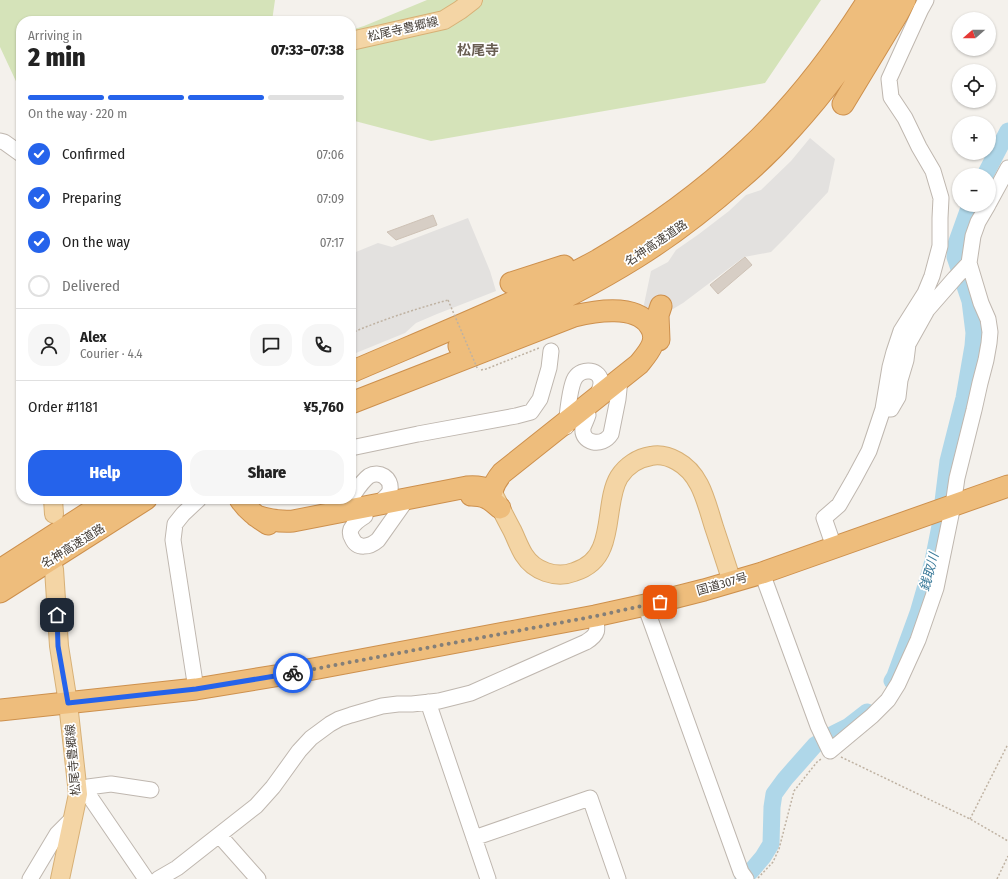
<!DOCTYPE html>
<meta charset="utf-8">
<style>
:root{--surface:#fff;--page:#f6f6f6;--text:#222;--muted:#767676;--line:#e0e0e0;--accent:#2563eb}
body{margin:0;font-family:"Fira Sans Condensed","Noto Sans JP",sans-serif;background:var(--page);color:var(--text);height:100vh;display:flex;flex-direction:column;font-size:15px;white-space:nowrap}
*{box-sizing:border-box;margin:0}
p{font-size:13px;color:var(--muted)}
.icon{flex:none;width:22px;height:22px;fill:none;stroke:currentColor;stroke-width:2;stroke-linecap:round;stroke-linejoin:round}
.map{position:relative;flex:1;overflow:hidden}
.drawer{position:absolute;left:16px;top:16px;width:340px;height:488px;display:flex;flex-direction:column;background:var(--surface);border-radius:16px;box-shadow:0 1px 3px #0004}
.drawer>*{flex:none}
.needle{width:26px;rotate:250deg}
.tools{position:absolute;left:952px;top:12px;display:grid;gap:8px}
.tools a{display:grid;place-items:center;width:44px;height:44px;border-radius:50%;background:var(--surface);box-shadow:0 1px 3px #0004;font-size:20px}
.pin{position:absolute;display:grid;place-items:center;width:34px;height:34px;color:#fff;margin:-17px;border-radius:8px;box-shadow:0 2px 6px #0006}
.courier{position:absolute;display:grid;place-items:center;width:40px;height:40px;margin:-20px;border:3px solid #2563eb;border-radius:50%;background:#fff;color:#222;box-shadow:0 1px 5px #0007}
.summary em{font-style:normal;font-weight:800}
.summary div{display:flex;flex-direction:column-reverse}
.summary{display:flex;align-items:center;justify-content:space-between;height:68px;padding:0 12px}
h1{font-size:26px;font-weight:800;line-height:30px}
.bar{display:grid;grid-template-columns:repeat(4,1fr);gap:6px 4px;align-content:center;height:48px;padding:0 12px}
.bar i{height:5px;border-radius:3px;background:var(--line)}
.bar .active{background:var(--accent)}
.bar p{grid-column:span 4}
.line{display:flex;align-items:center;gap:10px;padding:0 12px;border-top:1px solid var(--line)}
.line div{flex:1}
.round{display:grid;place-items:center;flex:none;width:42px;height:42px;border-radius:16px;background:var(--page)}
ol{padding:0 12px;list-style:none}
li{display:flex;align-items:center;gap:12px;height:44px}
li p{margin-inline-start:auto}
li .icon{padding:4px;border-radius:50%;background:var(--accent);color:#fff;stroke-width:4}
li:last-child{color:var(--muted)}
li i{width:22px;height:22px;border:2px solid var(--line);border-radius:50%}
.cta{display:flex;gap:8px;margin-top:auto;padding:8px 12px}
.cta a{flex:1;height:46px;border-radius:16px;background:var(--accent);color:#fff;font-size:16px;font-weight:800;line-height:46px;text-align:center}
.cta a+a{background:var(--page);color:var(--text)}
.map>svg:first-child{display:block}
</style>
<div class="map">
<svg width="1008" height="879" viewBox="0 0 1008 879">
<rect width="100%" height="100%" fill="#f4f1ec"/>
<path fill="#d5e3b9" d="M 0,0 L 275,0 L 272,21 L 21,21 L 21,92 L 0,47 Z
M 427,0 L 821,0 L 765,83 L 431,141 L 351,120 L 351,30 L 364,26 Z"/>
<path fill="#e3e1df" d="M 810,138 L 835,159 L 828,192 L 786,237 L 771,252 L 744,257 L 683,303 L 658,318 L 643,309 L 651,271 L 668,262 L 676,250 L 699,234 L 729,211 L 746,195 L 761,190 L 791,161 Z
M 468,218 L 490,271 L 496,291 L 437,314 L 416,323 L 405,333 L 351,355 L 351,254 L 378,243 L 392,247 Z"/>
<g fill="none" stroke-linecap="round" stroke-linejoin="round">
<path stroke="#afd7e9" stroke-width="17" d="M 985,175 L 1008,131
M 892,681 L 895,676 L 918,613 L 933,561 L 940,526 L 948,461 L 964,398 L 973,346 L 974,333 L 970,301 L 955,257 L 956,244 L 970,205
M 743,879 L 752,870 L 763,857 L 771,844 L 772,807 L 774,794 L 785,779 L 815,745 L 835,733 L 849,726 L 867,712"/>
</g>
<path fill="#d7cec5" stroke="#cec2b6" d="M 433,215 L 437,225 L 396,240 L 387,232 Z
M 745,257 L 752,265 L 718,294 L 710,285 Z"/>
<g fill="none" stroke-linecap="round" stroke-linejoin="round">
<g stroke="#bfb7af" stroke-width="17">
<path id="minor" d="M 0,141 L 4,142 L 21,154
M 989,203 L 1008,168
M 883,409 L 891,409 L 898,397 L 900,380 L 906,360 L 908,344 L 927,310 L 955,278 L 969,263
M 588,415 C 587,419 584,424 583,428 C 581,443 602,448 611,434 L 618,399 L 620,379
M 566,427 C 567,416 570,386 575,378 C 582,367 601,369 601,383 C 601,387 598,393 597,398
M 351,448 L 418,434 L 516,416 L 531,412 L 540,399 L 549,368 L 551,351
M 351,498 C 356,491 362,481 369,476 C 379,470 392,478 390,490 C 389,495 382,500 378,504
M 365,516 C 360,519 354,523 351,529 C 350,532 350,535 352,538 C 357,550 370,547 378,540 L 407,499
M 834,547 L 824,518 L 839,505 L 854,479 L 869,451 L 883,409 L 890,367 L 894,352 L 901,331 L 925,293 L 932,276 L 940,246 L 940,218 L 941,198 L 933,171 L 919,147 L 905,118 L 891,97 L 889,79 L 921,9 L 926,0
M 762,573 L 818,726 L 830,751 L 872,716 L 888,700 L 898,684 L 918,640 L 936,588 L 953,505 L 957,478 L 974,410 L 980,383 L 986,360 L 989,343 L 990,332 L 988,319 L 981,303 L 969,263 L 973,236 L 978,222 L 988,205
M 645,605 L 741,872 L 746,879
M 196,689 L 173,540 L 175,524 L 183,514 L 199,499
M 428,702 L 488,879
M 78,794 L 90,797 L 146,879
M 78,794 L 88,787 L 111,784 L 151,790
M 219,835 L 258,879
M 474,838 L 590,798 L 618,879
M 30,879 L 57,834 L 74,817
M 158,879 L 177,868 L 256,806 L 273,787 L 299,751 L 311,738 L 330,724 L 339,719 L 351,715 L 382,706 L 398,704 L 412,704 L 439,701 L 471,693 L 586,642 C 599,634 598,630 595,616"/>
</g>
<g stroke="#d7b076" stroke-width="20">
<path id="major" d="M 351,41 L 444,20 L 460,10 L 473,0
M 494,495 C 500,507 506,519 512,530 C 516,538 519,547 524,555 C 534,571 556,579 574,572 C 587,568 597,560 602,547 C 611,526 608,495 619,477 C 626,466 638,458 651,456 C 660,454 668,456 677,461 C 701,474 706,502 714,527 C 720,545 726,563 732,582
M 53,499 L 54,514
M 54,569 L 59,646 L 68,703 L 78,794 L 60,879"/>
</g>
<g stroke="#cd904d" stroke-width="23">
<path id="highway" d="M 843,104 L 898,13 L 905,0
M 511,283 L 564,266
M 659,340 L 658,315 L 661,306
M 459,346 C 520,321 581,292 637,257 C 674,234 708,207 740,179 C 759,163 776,146 792,128 C 828,89 859,45 887,0
M 351,372 C 402,350 453,329 504,306 C 536,292 567,277 598,260 C 651,229 702,192 747,150 C 794,106 834,54 868,0
M 471,495 C 485,495 490,499 500,508
M 240,499 C 247,510 257,517 268,524
M 256,516 C 268,520 279,522 293,521 L 467,487 C 476,486 483,487 492,491 C 494,484 497,479 502,473 L 639,364 C 648,353 660,340 650,326 C 636,304 595,311 574,316 L 351,403
M 0,570 L 110,499
M 0,592 L 146,499
M 0,710 L 196,689 L 281,675 L 595,616 L 645,605 L 704,590 L 762,573 L 1008,486"/>
</g>
<path stroke="#bfb2a2" stroke-width="1.5" stroke-dasharray="2 2" stroke-linecap="butt" d="M 351,333 C 382,320 415,309 448,300
M 481,370 L 486,369 L 539,348
M 841,757 L 970,819 L 1008,841
M 970,819 L 1008,744
M 758,878 L 773,862 L 779,849 L 794,791 L 817,762 L 821,759
M 997,879 L 1008,856"/>
<use href="#minor" stroke="#fff" stroke-width="15"/>
<use href="#major" stroke="#f4d5a5" stroke-width="18"/>
<use href="#highway" stroke="#eebd7c" stroke-width="21"/>
<path stroke="#bfb2a2" stroke-width="1.5" stroke-dasharray="2 2" stroke-linecap="butt" d="M 448,300 L 478,370"/>
</g>
<g fill="none" stroke-linecap="round" stroke-linejoin="round">
<path stroke="#847f78" stroke-width="4" stroke-dasharray="0 7.2" d="M 293,673 L 596,616 L 660,602"/>
<path stroke="#2563eb" stroke-width="5" d="M 57,615 L 58,646 L 68,703 L 196,689 L 293,673"/>
</g>
<g text-anchor="middle" dominant-baseline="central" stroke-width="3.5" stroke-linejoin="round" paint-order="stroke">
<g font-size="12" fill="#48413a" stroke="#fff">
<text transform="translate(403 29) rotate(-13)">松尾寺豊郷線</text>
<text transform="translate(656 243) rotate(-34)">名神高速道路</text>
<text transform="translate(73 546) rotate(-32)">名神高速道路</text>
<text transform="translate(722 584) rotate(-16)">国道307号</text>
<text transform="translate(73 760) rotate(-95)">松尾寺豊郷線</text>
</g>
<g font-size="13" font-style="italic" fill="#3a7a99" stroke="#fff">
<text transform="translate(929 572) rotate(-75)">銭取川</text>
</g>
<g font-size="14" font-weight="bold" fill="#695e52" stroke="#fff">
<text x="478" y="50">松尾寺</text>
</g>
</g>
</svg>
<div class="tools">
<a><svg class="needle" viewBox="-14 -14 28 28"><path d="M0-13l5 13h-10z" fill="#e53935"/><path d="M0 13l5-13h-10z" fill="#767676"/></svg></a>
<a><svg class="icon" aria-label="locate" viewBox="0 0 24 24"><circle cx="12" cy="12" r="6"/><path d="M12 2v4M12 18v4M2 12h4M18 12h4"/></svg></a>
<a>+</a>
<a>−</a>
</div>
<div class="pin" style="left:660px;top:602px;background:#ea580c"><svg class="icon" aria-label="bag" viewBox="0 0 24 24"><path d="M5 8h14l-1 12H6zM9 8a3 3 0 0 1 6 0"/></svg></div>
<div class="pin" style="left:57px;top:615px;background:#1f2937"><svg class="icon" aria-label="home" viewBox="0 0 24 24"><path d="M3 11l9-7 9 7M6 9v11h12V9"/></svg></div>
<div class="courier" style="left:293px;top:673px"><svg class="icon" aria-label="bike" viewBox="0 0 24 24"><circle cx="6" cy="16" r="4"/><circle cx="18" cy="16" r="4"/><path d="M6 16l4-8h5l3 8M10 8l3 8H6M13 5h3"/></svg></div>
<section class="drawer">
<div class="summary"><div><h1>2 min</h1><p>Arriving in</p></div><em>07:33–07:38</em></div>
<div class="bar"><i class="active"></i><i class="active"></i><i class="active"></i><i></i><p>On the way · 220 m</p></div>
<ol>
<li><svg class="icon" aria-label="check" viewBox="0 0 24 24"><path d="M5 12l5 5 9-10"/></svg>Confirmed<p>07:06</p></li>
<li><svg class="icon" aria-label="check" viewBox="0 0 24 24"><path d="M5 12l5 5 9-10"/></svg>Preparing<p>07:09</p></li>
<li><svg class="icon" aria-label="check" viewBox="0 0 24 24"><path d="M5 12l5 5 9-10"/></svg>On the way<p>07:17</p></li>
<li><i></i>Delivered</li>
</ol>
<div class="line" style="height:72px"><a class="round"><svg class="icon" aria-label="person" viewBox="0 0 24 24"><circle cx="12" cy="8" r="4"/><path d="M4 21q1-7 8-7t8 7"/></svg></a><div><b>Alex</b><p>Courier · 4.4</p></div><a class="round"><svg class="icon" aria-label="chat" viewBox="0 0 24 24"><path d="M4 5h16v11H9l-5 4z"/></svg></a><a class="round"><svg class="icon" aria-label="phone" viewBox="0 0 24 24"><path d="M5 4h4l2 5-3 2q2 4 5 5l2-3 5 2v4C11 20 4 13 5 4z"/></svg></a></div>
<div class="line" style="height:52px"><div>Order #1181</div><b>¥5,760</b></div>
<div class="cta"><a>Help</a><a>Share</a></div>
</section>
</div>
